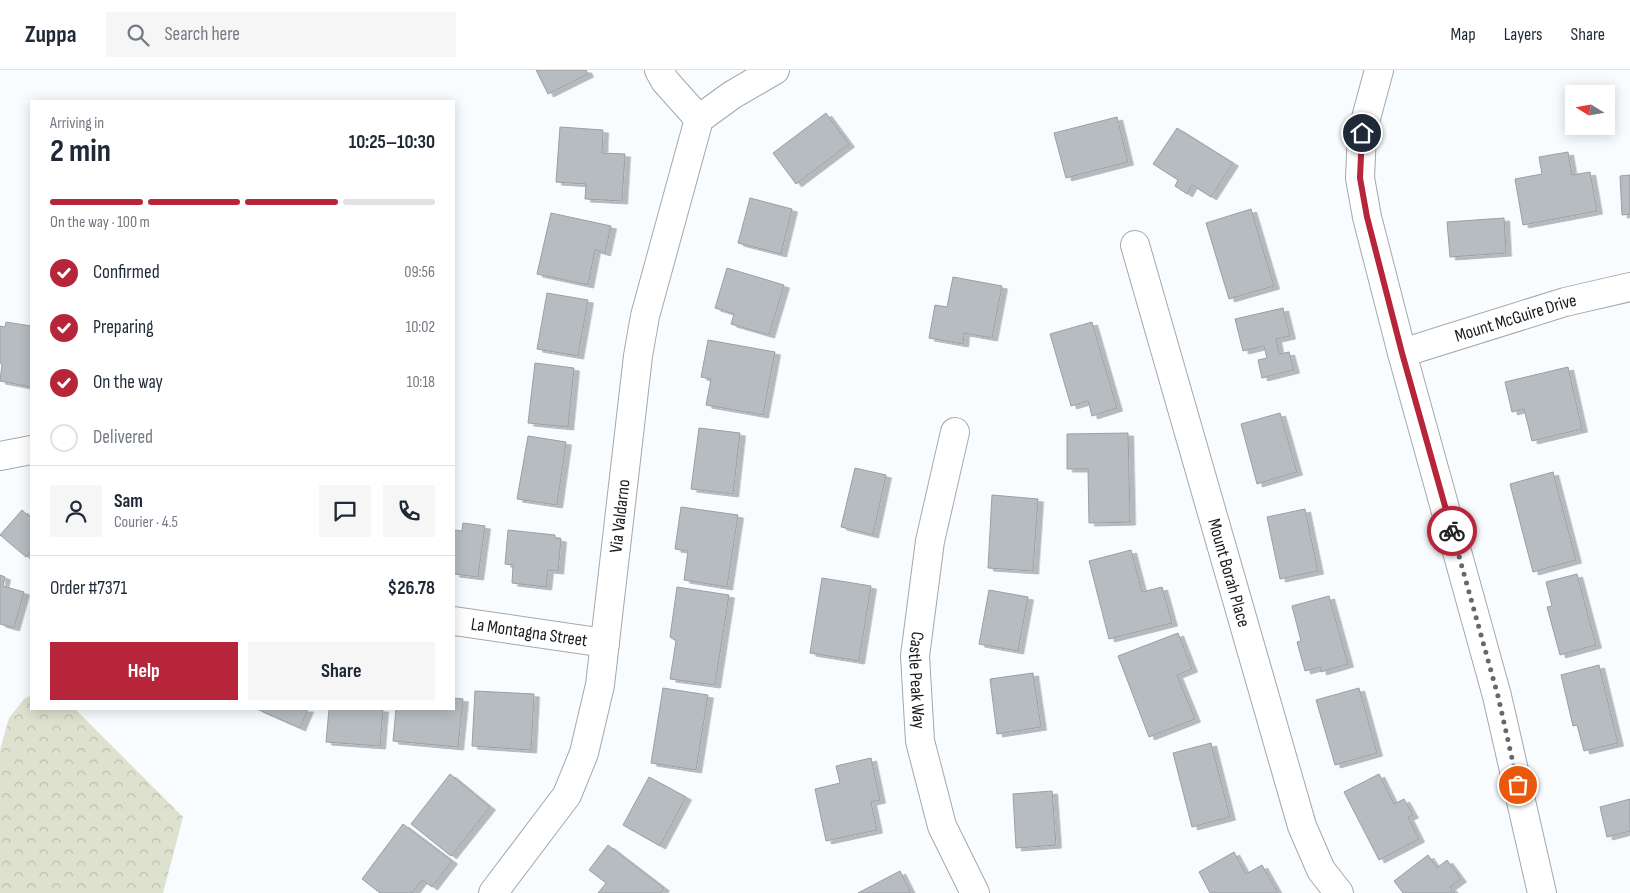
<!DOCTYPE html>
<meta charset="utf-8">
<style>
:root{--surface:#fff;--page:#f6f6f7;--text:#1f2937;--muted:#747a83;--line:#e0e1e3;--accent:#b7253a}
body{margin:0;font-family:"Sofia Sans Condensed",sans-serif;background:var(--page);color:var(--text);height:100vh;display:flex;flex-direction:column;font-size:19px;white-space:nowrap}
*{box-sizing:border-box;margin:0}
p{font-size:16px;color:var(--muted)}
.icon{flex:none;width:28px;height:28px;fill:none;stroke:currentColor;stroke-width:2;stroke-linecap:round;stroke-linejoin:round}
.map{position:relative;flex:1;overflow:hidden}
.panel{position:absolute;left:30px;top:30px;width:425px;height:610px;display:flex;flex-direction:column;background:var(--surface);border-radius:0px;box-shadow:0 2px 12px #0003}
.panel>*{flex:none}
.needle{width:32px;rotate:281deg}
.tools{position:absolute;left:1565px;top:15px;display:grid;gap:10px}
.tools a{display:grid;place-items:center;width:50px;height:50px;border-radius:0px;background:var(--surface);box-shadow:0 2px 12px #0003;font-size:25px}
.pin{position:absolute;display:grid;place-items:center;width:42px;height:42px;color:#fff;margin:-21px;border:2px solid #fff;border-radius:50%;box-shadow:0 1px 5px #0007}
.courier{position:absolute;display:grid;place-items:center;width:50px;height:50px;margin:-25px;border:4px solid #b7253a;border-radius:50%;background:#fff;color:#222;box-shadow:0 1px 6px #0007}
.summary em{font-style:normal;font-weight:700}
.summary div{display:flex;flex-direction:column-reverse}
.summary{display:flex;align-items:center;justify-content:space-between;height:85px;padding:0 20px}
h1{font-size:32px;font-weight:700;line-height:38px}
.bar{display:grid;grid-template-columns:repeat(4,1fr);gap:8px 5px;align-content:center;height:60px;padding:0 20px}
.bar i{height:6px;border-radius:4px;background:var(--line)}
.bar .current{background:var(--accent)}
.bar p{grid-column:span 4}
.line{display:flex;align-items:center;gap:12px;padding:0 20px;border-top:1px solid var(--line)}
.line div{flex:1}
.round{display:grid;place-items:center;flex:none;width:52px;height:52px;border-radius:0px;background:var(--page)}
ol{padding:0 20px;list-style:none}
li{display:flex;align-items:center;gap:15px;height:55px}
li p{margin-inline-start:auto}
li .icon{padding:5px;border-radius:50%;background:var(--accent);color:#fff;stroke-width:4}
li:last-child{color:var(--muted)}
li i{width:28px;height:28px;border:2px solid var(--line);border-radius:50%}
.cta{display:flex;gap:10px;margin-top:auto;padding:10px 20px}
.cta a{flex:1;height:58px;border-radius:0px;background:var(--accent);color:#fff;font-size:20px;font-weight:700;line-height:58px;text-align:center}
.cta a+a{background:var(--page);color:var(--text)}
header{display:flex;align-items:center;gap:30px;box-sizing:border-box;height:70px;padding:0 25px;background:var(--surface);border-bottom:1px solid var(--line)}
header strong{font-size:24px}
nav{display:flex;gap:28px;margin-inline-start:auto;font-size:18px}
.search{width:350px;height:45px;background:var(--page);display:flex;align-items:center;gap:12px;box-sizing:border-box;padding:0 18px;border-radius:0px;color:var(--muted);font-size:19px}
.map>svg:first-child{display:block}
</style>
<header>
<strong>Zuppa</strong>
<div class="search"><svg class="icon" aria-label="search" viewBox="0 0 24 24"><circle cx="10" cy="10" r="6"/><path d="M15 15l6 6"/></svg>Search here</div>
<nav><a>Map</a><a>Layers</a><a>Share</a></nav>
</header>
<div class="map">
<svg width="1630" height="823" viewBox="0 0 1630 823">
<defs>
<pattern id="park-crowns" width="20" height="18" patternUnits="userSpaceOnUse" patternTransform="scale(1.25)"><rect width="20" height="18" fill="#dde1cd"/><path d="M2 6a3 3 0 1 1 6 0M12 15a3 3 0 1 1 6 0" fill="none" stroke="#bdc0af"/></pattern>
<filter id="shadow"><feDropShadow dx="5.5" dy="3" stdDeviation="0" flood-color="#0004"/></filter>
</defs>
<rect width="100%" height="100%" fill="#f8fcff"/>
<path fill="url(#park-crowns)" d="M 31,625 L 31,639 L 75,639 L 183,747 L 163,823 L 0,823 L 0,680 L 9,648 L 24,629 Z"/>
<path fill="#b7bcc1" stroke="#9a9fa4" filter="url(#shadow)" d="M 536,0 L 586,0 L 588,4 L 548,24 Z
M 826,43 L 849,74 L 796,114 L 773,83 Z
M 1117,47 L 1128,92 L 1066,108 L 1054,63 Z
M 560,57 L 603,60 L 602,83 L 625,84 L 622,131 L 585,129 L 586,114 L 556,112 Z
M 1177,58 L 1233,93 L 1211,127 L 1192,115 L 1187,124 L 1175,116 L 1178,110 L 1153,94 Z
M 1568,82 L 1572,105 L 1590,102 L 1597,141 L 1523,155 L 1515,109 L 1542,104 L 1539,87 Z
M 1630,105 L 1630,144 L 1622,145 L 1620,106 Z
M 750,128 L 792,139 L 781,184 L 738,173 Z
M 1251,139 L 1274,216 L 1229,229 L 1206,153 Z
M 551,143 L 611,156 L 605,183 L 595,180 L 588,215 L 537,204 Z
M 1504,148 L 1506,183 L 1450,187 L 1447,152 Z
M 727,198 L 784,215 L 769,265 L 731,254 L 734,244 L 715,238 Z
M 953,207 L 1002,216 L 992,268 L 964,263 L 963,274 L 929,268 L 935,235 L 947,237 Z
M 547,223 L 588,230 L 578,286 L 537,279 Z
M 1283,238 L 1290,266 L 1276,269 L 1279,284 L 1289,282 L 1294,300 L 1262,308 L 1258,290 L 1267,288 L 1264,276 L 1243,281 L 1235,249 Z
M 6,252 L 31,256 L 31,317 L 0,311 L 2,294 L 0,293 L 0,256 L 5,257 Z
M 1092,252 L 1117,338 L 1092,346 L 1088,331 L 1071,336 L 1050,264 Z
M 708,270 L 775,282 L 763,345 L 706,335 L 711,309 L 701,307 Z
M 535,293 L 574,298 L 568,357 L 528,353 Z
M 1568,297 L 1582,359 L 1532,371 L 1524,339 L 1512,342 L 1505,312 Z
M 1280,343 L 1297,402 L 1257,414 L 1241,354 Z
M 699,358 L 740,363 L 733,424 L 691,419 Z
M 1128,363 L 1130,452 L 1089,453 L 1088,399 L 1067,399 L 1067,364 Z
M 528,366 L 566,372 L 557,435 L 517,429 Z
M 855,398 L 886,405 L 873,465 L 841,457 Z
M 1553,402 L 1576,490 L 1533,502 L 1510,414 Z
M 992,425 L 1038,429 L 1033,501 L 988,498 Z
M 681,437 L 738,445 L 727,517 L 684,510 L 688,481 L 675,479 Z
M 1305,439 L 1318,501 L 1280,509 L 1267,447 Z
M 22,440 L 31,448 L 31,481 L 26,487 L 0,465 Z
M 463,453 L 485,456 L 478,507 L 454,504 L 454,460 L 462,461 Z
M 508,460 L 555,465 L 555,468 L 561,469 L 558,501 L 548,500 L 546,517 L 512,513 L 513,495 L 505,494 Z
M 1131,480 L 1142,522 L 1162,517 L 1172,553 L 1109,569 L 1089,491 Z
M 1577,504 L 1596,575 L 1560,585 L 1547,537 L 1552,536 L 1546,512 Z
M 0,505 L 5,507 L 3,516 L 24,522 L 14,558 L 0,554 Z
M 822,508 L 871,516 L 859,591 L 810,583 Z
M 677,517 L 729,525 L 715,615 L 670,609 L 676,571 L 670,567 Z
M 989,520 L 1028,527 L 1018,581 L 979,574 Z
M 1329,526 L 1348,594 L 1321,602 L 1320,597 L 1305,601 L 1297,572 L 1301,571 L 1292,536 Z
M 1178,563 L 1192,599 L 1177,605 L 1195,649 L 1149,667 L 1118,586 Z
M 1599,595 L 1618,673 L 1584,681 L 1577,655 L 1573,656 L 1561,605 Z
M 1033,603 L 1041,657 L 997,664 L 990,609 Z
M 663,618 L 708,625 L 696,700 L 651,693 Z
M 1359,618 L 1377,683 L 1335,695 L 1316,630 Z
M 475,621 L 534,624 L 531,680 L 472,676 Z
M 454,628 L 463,629 L 458,677 L 393,671 L 396,639 L 454,639 Z
M 257,639 L 308,639 L 300,658 Z
M 329,639 L 383,639 L 380,676 L 326,672 Z
M 1211,673 L 1230,747 L 1192,757 L 1173,683 Z
M 871,688 L 880,730 L 871,732 L 877,760 L 826,771 L 815,719 L 840,713 L 836,696 Z
M 450,704 L 490,737 L 451,786 L 411,754 Z
M 1379,704 L 1394,734 L 1404,729 L 1413,745 L 1408,747 L 1419,769 L 1379,790 L 1344,722 Z
M 649,707 L 686,727 L 660,776 L 623,755 Z
M 1052,721 L 1056,775 L 1016,778 L 1013,724 Z
M 1630,729 L 1630,761 L 1607,767 L 1600,737 Z
M 403,754 L 452,791 L 432,817 L 422,810 L 412,823 L 380,823 L 362,809 Z
M 608,775 L 664,818 L 660,823 L 598,823 L 606,813 L 589,800 Z
M 1234,782 L 1246,804 L 1262,795 L 1278,823 L 1210,823 L 1199,802 Z
M 1428,785 L 1437,798 L 1447,790 L 1461,809 L 1450,817 L 1455,823 L 1403,823 L 1394,811 Z
M 900,801 L 911,823 L 858,823 Z"/>
<g fill="none" stroke-linecap="round" stroke-linejoin="round">
<g stroke="#a3a8ad" stroke-width="30">
<g id="minor">
<path d="M 659,0 L 665,11 L 699,49"/>
<path id="s1" d="M 1135,175 L 1302,756 L 1321,800 L 1339,823"/>
<path id="s2" d="M 1402,283 L 1565,232 L 1630,217"/>
<path id="s3" d="M 955,362 L 930,471 L 915,586 L 920,671 L 942,756 L 975,823"/>
<path d="M 0,386 L 31,380"/>
<path id="s4" d="M 454,551 L 605,573"/>
<path id="s5" d="M 493,823 L 567,725 L 584,683 L 600,615 L 638,286 L 645,246 L 699,49 L 732,25 L 775,0"/>
</g>
</g>
<g stroke="#a3a8ad" stroke-width="30">
<path id="tertiary" d="M 1379,0 L 1362,63 L 1360,108 L 1367,147 L 1402,283 L 1497,626 L 1542,823"/>
</g>
<use href="#minor" stroke="#fff" stroke-width="28"/>
<use href="#tertiary" stroke="#fff" stroke-width="28"/>
</g>
<g fill="none" stroke-linecap="round" stroke-linejoin="round">
<path stroke="#66696b" stroke-width="5" stroke-dasharray="0 9" d="M 1452,461 L 1498,626 L 1518,715"/>
<path stroke="#b7253a" stroke-width="6" d="M 1362,63 L 1360,108 L 1367,147 L 1402,283 L 1452,461"/>
</g>
<g text-anchor="middle" dominant-baseline="central" stroke-width="4" stroke-linejoin="round" paint-order="stroke">
<g font-size="18" fill="#181a1c" stroke="#fff">
<text stroke="none"><textPath href="#s2" startOffset="119">Mount McGuire Drive</textPath></text>
<text stroke="none"><textPath href="#s5" startOffset="408">Via Valdarno</textPath></text>
<text stroke="none"><textPath href="#s1" startOffset="341">Mount Borah Place</textPath></text>
<text stroke="none"><textPath href="#s4" startOffset="76">La Montagna Street</textPath></text>
<text stroke="none"><textPath href="#s3" startOffset="252">Castle Peak Way</textPath></text>
</g>
</g>
</svg>
<div class="tools">
<a><svg class="needle" viewBox="-14 -14 28 28"><path d="M0-13l5 13h-10z" fill="#e53935"/><path d="M0 13l5-13h-10z" fill="#747a83"/></svg></a>
</div>
<div class="pin" style="left:1518px;top:715px;background:#ea580c"><svg class="icon" aria-label="bag" viewBox="0 0 24 24"><path d="M5 8h14l-1 12H6zM9 8a3 3 0 0 1 6 0"/></svg></div>
<div class="pin" style="left:1362px;top:63px;background:#1f2937"><svg class="icon" aria-label="home" viewBox="0 0 24 24"><path d="M3 11l9-7 9 7M6 9v11h12V9"/></svg></div>
<div class="courier" style="left:1452px;top:461px"><svg class="icon" aria-label="bike" viewBox="0 0 24 24"><circle cx="6" cy="16" r="4"/><circle cx="18" cy="16" r="4"/><path d="M6 16l4-8h5l3 8M10 8l3 8H6M13 5h3"/></svg></div>
<section class="panel">
<div class="summary"><div><h1>2 min</h1><p>Arriving in</p></div><em>10:25–10:30</em></div>
<div class="bar"><i class="current"></i><i class="current"></i><i class="current"></i><i></i><p>On the way · 100 m</p></div>
<ol>
<li><svg class="icon" aria-label="check" viewBox="0 0 24 24"><path d="M5 12l5 5 9-10"/></svg>Confirmed<p>09:56</p></li>
<li><svg class="icon" aria-label="check" viewBox="0 0 24 24"><path d="M5 12l5 5 9-10"/></svg>Preparing<p>10:02</p></li>
<li><svg class="icon" aria-label="check" viewBox="0 0 24 24"><path d="M5 12l5 5 9-10"/></svg>On the way<p>10:18</p></li>
<li><i></i>Delivered</li>
</ol>
<div class="line" style="height:90px"><a class="round"><svg class="icon" aria-label="person" viewBox="0 0 24 24"><circle cx="12" cy="8" r="4"/><path d="M4 21q1-7 8-7t8 7"/></svg></a><div><b>Sam</b><p>Courier · 4.5</p></div><a class="round"><svg class="icon" aria-label="chat" viewBox="0 0 24 24"><path d="M4 5h16v11H9l-5 4z"/></svg></a><a class="round"><svg class="icon" aria-label="phone" viewBox="0 0 24 24"><path d="M5 4h4l2 5-3 2q2 4 5 5l2-3 5 2v4C11 20 4 13 5 4z"/></svg></a></div>
<div class="line" style="height:65px"><div>Order #7371</div><b>$26.78</b></div>
<div class="cta"><a>Help</a><a>Share</a></div>
</section>
</div>
